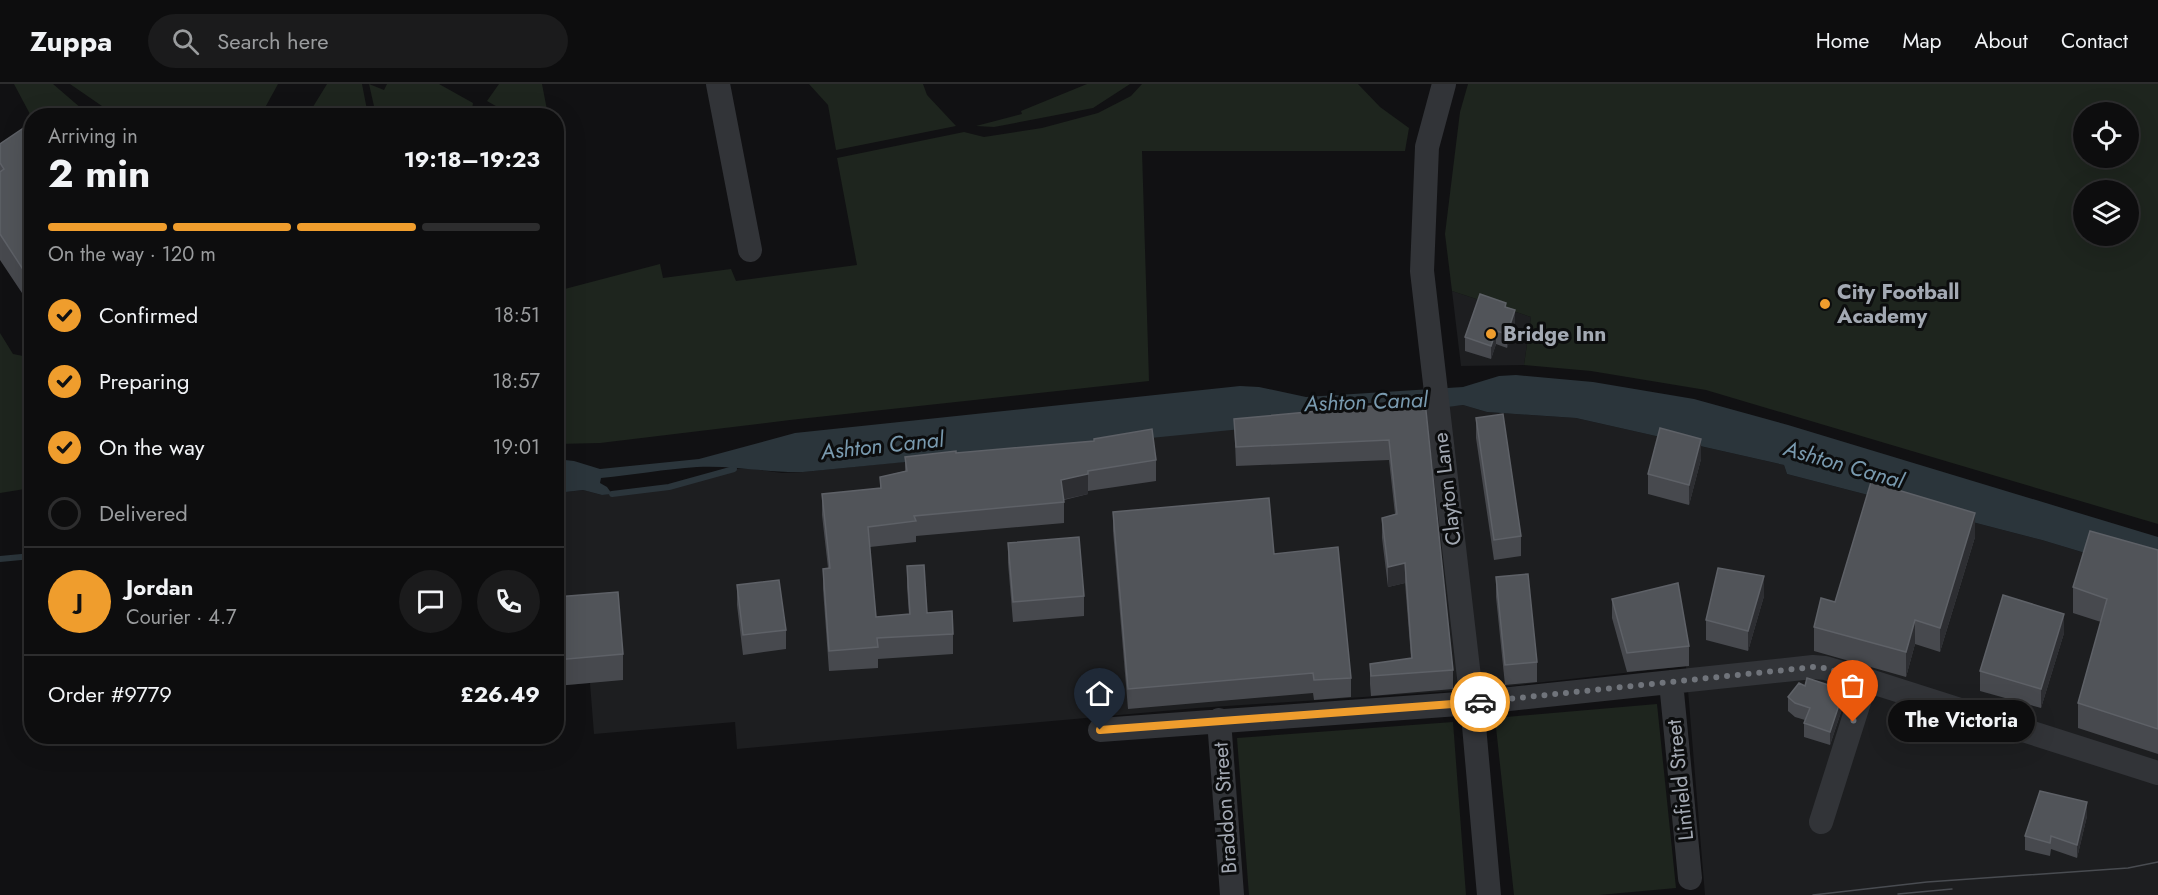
<!DOCTYPE html>
<meta charset="utf-8">
<style>
:root{--surface:#0d0d0e;--page:#1b1b1c;--text:#f1f3f6;--muted:#9a9c9e;--line:#2d2d2e;--accent:#ef9d2d}
body{margin:0;font-family:Jost,sans-serif;background:var(--page);color:var(--text);height:100vh;display:flex;flex-direction:column;font-size:22px;white-space:nowrap}
*{box-sizing:border-box;margin:0}
p{font-size:20px;color:var(--muted)}
.icon{flex:none;width:33px;height:33px;fill:none;stroke:currentColor;stroke-width:2;stroke-linecap:round;stroke-linejoin:round}
.map{position:relative;flex:1;overflow:hidden}
.details{position:absolute;left:24px;top:24px;width:540px;height:636px;display:flex;flex-direction:column;background:var(--surface);border-radius:24px;box-shadow:0 6px 24px #0002,0 0 0 2px var(--line)}
.details>*{flex:none}
.fabs{position:absolute;left:2073px;top:18px;display:grid;gap:12px}
.fabs a{display:grid;place-items:center;width:66px;height:66px;border-radius:50%;background:var(--surface);box-shadow:0 6px 24px #0002,0 0 0 2px var(--line);font-size:30px}
.pin{position:absolute;display:grid;place-items:center;width:51px;height:51px;color:#fff;margin:-62px -26px;border-radius:50% 50% 50% 0;rotate:-45deg;box-shadow:0 0 6px #0007}
.pin .icon{rotate:45deg}
.courier{position:absolute;display:grid;place-items:center;width:60px;height:60px;margin:-30px;border:4px solid #ef9d2d;border-radius:50%;background:#fff;color:#222;box-shadow:0 2px 8px #0007}
.bubble{position:absolute;height:42px;border-radius:21px;background:var(--surface);box-shadow:0 6px 24px #0002,0 0 0 2px var(--line);font-size:20px;font-weight:700;line-height:42px;text-align:center}
.summary em{font-style:normal;font-weight:700}
.summary div{display:flex;flex-direction:column-reverse}
.summary{display:flex;align-items:center;justify-content:space-between;height:102px;padding:0 24px}
h1{font-size:39px;font-weight:700;line-height:45px}
.bar{display:grid;grid-template-columns:repeat(4,1fr);gap:9px 6px;align-content:center;height:72px;padding:0 24px}
.bar i{height:8px;border-radius:4px;background:var(--line)}
.bar .active{background:var(--accent)}
.bar p{grid-column:span 4}
.line{display:flex;align-items:center;gap:15px;padding:0 24px;border-top:2px solid var(--line)}
.line div{flex:1}
.round{display:grid;place-items:center;flex:none;width:63px;height:63px;border-radius:32px;background:var(--page)}
ol{padding:0 24px;list-style:none}
li{display:flex;align-items:center;gap:18px;height:66px}
li p{margin-inline-start:auto}
li .icon{padding:6px;border-radius:50%;background:var(--accent);color:#111;stroke-width:4}
li:last-child{color:var(--muted)}
li i{width:33px;height:33px;border:3px solid var(--line);border-radius:50%}
header{display:flex;align-items:center;gap:36px;box-sizing:border-box;height:84px;padding:0 30px;background:var(--surface);border-bottom:2px solid var(--line)}
header strong{font-size:28px}
nav{display:flex;gap:33px;margin-inline-start:auto;font-size:21px}
.search{width:420px;height:54px;background:var(--page);display:flex;align-items:center;gap:15px;box-sizing:border-box;padding:0 21px;border-radius:33px;color:var(--muted);font-size:22px}
.map>svg:first-child{display:block}
</style>
<header>
<strong>Zuppa</strong>
<div class="search"><svg class="icon" aria-label="search" viewBox="0 0 24 24"><circle cx="10" cy="10" r="6"/><path d="M15 15l6 6"/></svg>Search here</div>
<nav><a>Home</a><a>Map</a><a>About</a><a>Contact</a></nav>
</header>
<div class="map">
<svg width="2158" height="811" viewBox="0 0 2158 811">
<rect width="100%" height="100%" fill="#111113"/>
<path fill="#1d1e20" d="M 1452,207 L 1531,233 L 1524,281 L 1461,282 Z
M 1463,321 L 1487,328 L 1576,334 L 1784,381 L 1787,390 L 2042,456 L 2158,491 L 2158,811 L 1705,811 L 1686,582 L 1483,605 L 1197,624 L 737,665 L 735,638 L 594,650 L 590,599 L 557,602 L 557,409 L 583,406 L 602,411 L 669,403 L 734,385 L 754,385 L 782,389 L 803,388 Z"/>
<path fill="#1e251e" fill-rule="evenodd" d="M 14,0 L 53,0 L 89,31 L 31,32 Z
M 70,0 L 278,0 L 261,31 L 115,31 Z
M 327,0 L 362,0 L 368,31 L 308,31 Z
M 369,0 L 384,6 L 387,0 L 439,0 L 473,19 L 471,31 L 376,31 Z
M 499,0 L 542,0 L 548,31 L 512,31 L 487,17 Z
M 809,0 L 923,0 L 927,11 L 956,42 L 836,66 L 828,21 Z
M 1087,0 L 1130,0 L 1093,24 L 994,43 L 976,42 L 1022,30 L 1021,27 Z
M 1142,0 L 1358,0 L 1380,23 L 1409,44 L 1405,67 L 1142,67 L 1149,297 L 790,336 L 600,359 L 557,360 L 557,207 L 660,180 L 663,194 L 731,185 L 736,197 L 857,181 L 837,74 L 964,48 L 984,53 L 1042,44 L 1098,29 L 1131,12 Z
M 1468,0 L 2158,0 L 2158,440 L 1706,306 L 1591,287 L 1524,281 L 1531,233 L 1452,207 L 1445,150 L 1460,28 ZM 2084,28 L 2128,28 L 2128,74 L 2084,74 ZM 2084,106 L 2128,106 L 2128,152 L 2084,152 Z
M 0,249 L 13,270 L 23,272 L 32,286 L 31,404 L 0,409 Z
M 1657,620 L 1676,804 L 1599,811 L 1514,811 L 1495,634 Z
M 1453,638 L 1466,811 L 1249,811 L 1237,654 Z"/>
<path fill="#2b353b" d="M 1516,291 L 1593,298 L 1694,315 L 1788,341 L 2158,453 L 2158,491 L 2042,456 L 1787,390 L 1784,381 L 1576,334 L 1487,328 L 1463,321 L 1424,326 L 1413,317 L 1307,322 L 1307,327 L 1312,334 L 1273,342 L 803,388 C 768,389 733,381 697,383 C 665,385 633,391 601,394 L 600,399 L 607,403 L 612,410 L 602,411 L 583,406 L 557,409 L 556,375 L 574,377 L 600,385 L 699,375 L 795,349 L 1240,302 L 1259,303 L 1306,313 L 1463,303 L 1499,292 Z"/>
<g fill="none" stroke-linecap="round" stroke-linejoin="round">
<path stroke="#2b353b" stroke-width="6" d="M 612,410 L 669,403 L 734,385
M 0,475 L 32,472"/>
<path stroke="#323438" stroke-width="24" d="M 718,0 L 750,166
M 1444,0 L 1427,63 L 1422,187 L 1472,619 L 1489,811
M 1671,598 L 1690,794
M 1219,636 L 1232,811
M 1100,646 L 1472,619 L 1813,583 L 1825,584 L 1866,596 L 2158,689
M 1821,738 L 1866,596"/>
<path stroke="#494c51" stroke-width="1.5" d="M 1898,810 L 1952,805
M 1813,811 L 1927,798 L 2128,784 L 2158,778"/>
</g>
<path fill="#47494e" d="M 32,53 L 32,218 L 27,211 L 24,212 L 0,176 L 0,60 Z
M 1506,223 L 1515,240 L 1507,264 L 1496,260 L 1491,275 L 1465,267 L 1465,253 Z
M 1425,317 L 1453,586 L 1453,605 L 1371,612 L 1370,600 L 1370,580 L 1411,574 L 1405,499 L 1388,503 L 1382,454 L 1382,434 L 1395,430 L 1389,376 L 1236,382 L 1234,335 Z
M 1476,334 L 1521,452 L 1521,472 L 1494,476 L 1476,354 Z
M 956,369 L 1156,376 L 1156,397 L 1088,407 L 1088,410 L 1064,416 L 1064,439 L 916,452 L 916,458 L 870,463 L 876,533 L 909,531 L 907,503 L 907,482 L 927,529 L 953,550 L 953,570 L 878,575 L 878,584 L 829,587 L 823,505 L 823,485 L 828,484 L 822,431 L 822,410 L 880,404 L 880,393 L 905,387 L 905,373 Z
M 1701,375 L 1689,421 L 1648,410 L 1648,390 Z
M 1113,428 L 1274,470 L 1351,594 L 1351,613 L 1314,616 L 1313,609 L 1128,625 L 1113,447 Z
M 1975,453 L 1940,568 L 1915,560 L 1906,593 L 1814,567 L 1814,543 L 1835,518 Z
M 1008,459 L 1084,512 L 1084,532 L 1013,538 L 1008,479 Z
M 2158,466 L 2158,670 L 2078,644 L 2078,619 L 2101,538 L 2073,529 L 2073,503 Z
M 1496,493 L 1537,578 L 1537,598 L 1505,601 L 1496,513 Z
M 737,501 L 786,546 L 786,565 L 743,571 L 737,521 Z
M 1764,512 L 1748,567 L 1706,556 L 1706,536 Z
M 556,513 L 623,570 L 623,596 L 556,602 Z
M 1612,515 L 1689,562 L 1689,582 L 1627,588 L 1612,534 Z
M 2064,549 L 2041,624 L 1980,607 L 1980,587 Z
M 1805,602 L 1844,619 L 1830,661 L 1804,653 L 1804,639 L 1805,636 L 1795,633 L 1788,627 L 1788,613 Z
M 2087,732 L 2077,774 L 2051,765 L 2050,772 L 2025,766 L 2025,752 Z"/>
<path fill="#2d2e32" d="M 27,185 L 27,211 L 24,212 L 24,187 Z
M 1515,226 L 1515,240 L 1507,264 L 1507,250 Z
M 1496,247 L 1496,260 L 1491,275 L 1491,262 Z
M 1701,355 L 1701,375 L 1689,421 L 1689,401 Z
M 1088,390 L 1088,410 L 1061,416 L 1061,396 Z
M 1975,429 L 1975,453 L 1940,568 L 1940,544 Z
M 1405,479 L 1405,499 L 1388,503 L 1388,483 Z
M 1764,492 L 1764,512 L 1748,567 L 1748,547 Z
M 2064,530 L 2064,549 L 2041,624 L 2041,605 Z
M 1915,536 L 1915,560 L 1906,593 L 1906,568 Z
M 1844,606 L 1844,619 L 1830,661 L 1830,648 Z
M 2087,718 L 2087,732 L 2077,774 L 2077,761 Z"/>
<path fill="#515459" stroke="#5e6167" stroke-width="1.5" d="M 25,43 L 32,53 L 32,192 L 27,185 L 24,187 L 0,150 L 0,88 L 4,85 L 0,79 L 0,60 Z
M 1480,210 L 1506,219 L 1505,223 L 1515,226 L 1507,250 L 1496,247 L 1491,262 L 1465,253 Z
M 1425,317 L 1453,586 L 1371,592 L 1370,580 L 1412,574 L 1405,479 L 1388,483 L 1382,434 L 1397,430 L 1389,356 L 1236,363 L 1234,335 Z
M 1503,330 L 1521,452 L 1494,456 L 1476,334 Z
M 1660,344 L 1701,355 L 1689,401 L 1648,390 Z
M 1152,345 L 1156,376 L 1088,387 L 1088,390 L 1061,396 L 1064,418 L 914,432 L 916,437 L 868,443 L 876,533 L 910,530 L 907,482 L 924,481 L 927,529 L 952,527 L 953,550 L 877,554 L 878,563 L 829,567 L 823,485 L 830,484 L 822,410 L 881,404 L 880,393 L 907,387 L 905,373 L 956,367 L 956,369 L 1094,357 L 1094,355 Z
M 1871,398 L 1975,429 L 1940,544 L 1915,536 L 1906,568 L 1814,543 L 1821,514 L 1835,518 Z
M 1269,414 L 1274,470 L 1338,463 L 1351,594 L 1314,596 L 1313,589 L 1128,605 L 1113,428 Z
M 2090,447 L 2158,466 L 2158,645 L 2078,619 L 2107,515 L 2073,503 Z
M 1079,453 L 1084,512 L 1013,518 L 1008,459 Z
M 1718,484 L 1764,492 L 1748,547 L 1706,536 Z
M 1528,490 L 1537,578 L 1505,581 L 1496,493 Z
M 779,496 L 786,546 L 743,551 L 737,501 Z
M 1678,499 L 1689,562 L 1627,569 L 1612,515 Z
M 618,508 L 623,570 L 556,576 L 556,513 Z
M 2003,511 L 2064,530 L 2041,605 L 1980,587 Z
M 1807,594 L 1844,606 L 1830,648 L 1804,639 L 1810,624 L 1795,619 L 1788,613 L 1799,599 L 1805,602 Z
M 2040,707 L 2087,718 L 2077,761 L 2051,752 L 2050,759 L 2025,752 Z"/>
<g fill="none" stroke-linecap="round" stroke-linejoin="round">
<path stroke="#70747b" stroke-width="6" stroke-dasharray="0 10.8" d="M 1480,618 L 1813,583 L 1825,584 L 1866,596 L 1853,638"/>
<path stroke="#ef9d2d" stroke-width="8" d="M 1100,646 L 1480,618"/>
</g>
<g fill="#ef9d2d" stroke="#0c0d0e" stroke-width="2">
<circle cx="1825" cy="220" r="6"/>
<circle cx="1491" cy="250" r="6"/>
</g>
<g text-anchor="middle" dominant-baseline="central" stroke-width="6" stroke-linejoin="round" paint-order="stroke">
<g font-size="21" font-weight="bold" fill="#a3a9b3" stroke="#0c0d0e" text-anchor="start">
<text x="1837" y="208">City Football<tspan x="1837" dy="24">Academy</tspan></text>
<text x="1503" y="250">Bridge Inn</text>
</g>
<g font-size="21" fill="#a3a9b3" stroke="#0c0d0e">
<text transform="translate(1447 405) rotate(-97)">Clayton Lane</text>
<text transform="translate(1680 696) rotate(-96)">Linfield Street</text>
<text transform="translate(1225 724) rotate(-94)">Braddon Street</text>
</g>
<g font-size="22" font-style="italic" fill="#799aaf" stroke="#0c0d0e">
<text transform="translate(1366 317) rotate(-2)">Ashton Canal</text>
<text transform="translate(882 361) rotate(-6)">Ashton Canal</text>
<text transform="translate(1844 380) rotate(16)">Ashton Canal</text>
</g>
</g>
</svg>
<div class="fabs">
<a><svg class="icon" aria-label="locate" viewBox="0 0 24 24"><circle cx="12" cy="12" r="6"/><path d="M12 2v4M12 18v4M2 12h4M18 12h4"/></svg></a>
<a><svg class="icon" aria-label="layers" viewBox="0 0 24 24"><path d="M12 4l9 5-9 5-9-5zM3 14l9 5 9-5"/></svg></a>
</div>
<div class="pin" style="left:1853px;top:638px;background:#ea580c"><svg class="icon" aria-label="bag" viewBox="0 0 24 24"><path d="M5 8h14l-1 12H6zM9 8a3 3 0 0 1 6 0"/></svg></div>
<div class="pin" style="left:1100px;top:646px;background:#1f2937"><svg class="icon" aria-label="home" viewBox="0 0 24 24"><path d="M3 11l9-7 9 7M6 9v11h12V9"/></svg></div>
<div class="courier" style="left:1480px;top:618px"><svg class="icon" aria-label="car" viewBox="0 0 24 24"><path d="M5 17H2v-5l4-1 3-4h7l3 4 3 1v5h-3M9 17h6M6 11h13"/><circle cx="7" cy="17" r="2"/><circle cx="17" cy="17" r="2"/></svg></div>
<div class="bubble" style="left:1888px;top:616px;width:147px">The Victoria</div>
<section class="details">
<div class="summary"><div><h1>2 min</h1><p>Arriving in</p></div><em>19:18–19:23</em></div>
<div class="bar"><i class="active"></i><i class="active"></i><i class="active"></i><i></i><p>On the way · 120 m</p></div>
<ol>
<li><svg class="icon" aria-label="check" viewBox="0 0 24 24"><path d="M5 12l5 5 9-10"/></svg>Confirmed<p>18:51</p></li>
<li><svg class="icon" aria-label="check" viewBox="0 0 24 24"><path d="M5 12l5 5 9-10"/></svg>Preparing<p>18:57</p></li>
<li><svg class="icon" aria-label="check" viewBox="0 0 24 24"><path d="M5 12l5 5 9-10"/></svg>On the way<p>19:01</p></li>
<li><i></i>Delivered</li>
</ol>
<div class="line" style="height:108px"><b class="round" style="background:var(--accent);color:#111">J</b><div><b>Jordan</b><p>Courier · 4.7</p></div><a class="round"><svg class="icon" aria-label="chat" viewBox="0 0 24 24"><path d="M4 5h16v11H9l-5 4z"/></svg></a><a class="round"><svg class="icon" aria-label="phone" viewBox="0 0 24 24"><path d="M5 4h4l2 5-3 2q2 4 5 5l2-3 5 2v4C11 20 4 13 5 4z"/></svg></a></div>
<div class="line" style="height:78px"><div>Order #9779</div><b>£26.49</b></div>
</section>
</div>
